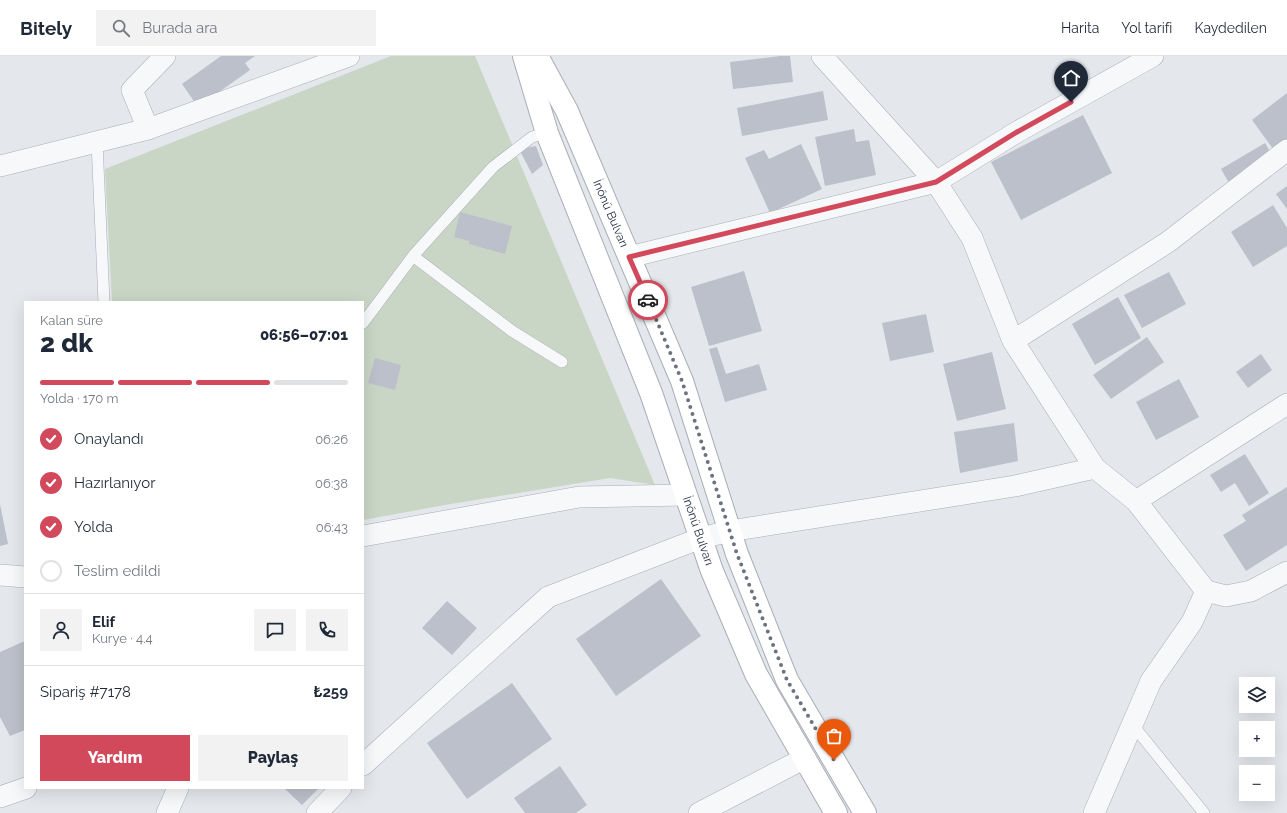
<!DOCTYPE html>
<html lang="tr">
<meta charset="utf-8">
<style>
:root{--surface:#fff;--page:#f2f2f3;--text:#1f2937;--muted:#747a83;--line:#e0e1e3;--accent:#d1495b}
body{margin:0;font-family:Raleway,sans-serif;background:var(--page);color:var(--text);height:100vh;display:flex;flex-direction:column;font-size:15px;white-space:nowrap}
*{box-sizing:border-box;margin:0}
p{font-size:13px;color:var(--muted)}
.icon{flex:none;width:22px;height:22px;fill:none;stroke:currentColor;stroke-width:2;stroke-linecap:round;stroke-linejoin:round}
.map{position:relative;flex:1;overflow:hidden}
.panel{position:absolute;left:24px;top:245px;width:340px;height:488px;display:flex;flex-direction:column;background:var(--surface);border-radius:0px;box-shadow:0 4px 16px #0002}
.panel>*{flex:none}
.fabs{position:absolute;left:1239px;top:621px;display:grid;gap:8px}
.fabs a{display:grid;place-items:center;width:36px;height:36px;border-radius:0px;background:var(--surface);box-shadow:0 4px 16px #0002;font-size:20px}
.pin{position:absolute;display:grid;place-items:center;width:34px;height:34px;color:#fff;margin:-41px -17px;border-radius:50% 50% 50% 0;rotate:-45deg;box-shadow:0 0 4px #0007}
.pin .icon{rotate:45deg}
.courier{position:absolute;display:grid;place-items:center;width:40px;height:40px;margin:-20px;border:3px solid #d1495b;border-radius:50%;background:#fff;color:#222;box-shadow:0 1px 5px #0007}
.headline em{font-style:normal;font-weight:800}
.headline div{display:flex;flex-direction:column-reverse}
.headline{display:flex;align-items:center;justify-content:space-between;height:68px;padding:0 16px}
h1{font-size:26px;font-weight:800;line-height:30px}
.bar{display:grid;grid-template-columns:repeat(4,1fr);gap:6px 4px;align-content:center;height:48px;padding:0 16px}
.bar i{height:5px;border-radius:3px;background:var(--line)}
.bar .active{background:var(--accent)}
.bar p{grid-column:span 4}
.line{display:flex;align-items:center;gap:10px;padding:0 16px;border-top:1px solid var(--line)}
.line div{flex:1}
.round{display:grid;place-items:center;flex:none;width:42px;height:42px;border-radius:0px;background:var(--page)}
ol{padding:0 16px;list-style:none}
li{display:flex;align-items:center;gap:12px;height:44px}
li p{margin-inline-start:auto}
li .icon{padding:4px;border-radius:50%;background:var(--accent);color:#fff;stroke-width:4}
li:last-child{color:var(--muted)}
li i{width:22px;height:22px;border:2px solid var(--line);border-radius:50%}
.action{display:flex;gap:8px;margin-top:auto;padding:8px 16px}
.action a{flex:1;height:46px;border-radius:0px;background:var(--accent);color:#fff;font-size:16px;font-weight:800;line-height:46px;text-align:center}
.action a+a{background:var(--page);color:var(--text)}
header{display:flex;align-items:center;gap:24px;box-sizing:border-box;height:56px;padding:0 20px;background:var(--surface);border-bottom:1px solid var(--line)}
header strong{font-size:19px}
nav{display:flex;gap:22px;margin-inline-start:auto;font-size:14px}
.search{width:280px;height:36px;background:var(--page);display:flex;align-items:center;gap:10px;box-sizing:border-box;padding:0 14px;border-radius:0px;color:var(--muted);font-size:15px}
.map>svg:first-child{display:block}
</style>
<header>
<strong>Bitely</strong>
<div class="search"><svg class="icon" aria-label="search" viewBox="0 0 24 24"><circle cx="10" cy="10" r="6"/><path d="M15 15l6 6"/></svg>Burada ara</div>
<nav><a>Harita</a><a>Yol tarifi</a><a>Kaydedilen</a></nav>
</header>
<div class="map">
<svg width="1287" height="757" viewBox="0 0 1287 757">
<rect width="100%" height="100%" fill="#e4e7ec"/>
<path fill="#c9d6c5" d="M 391,0 L 475,0 L 655,429 L 610,422 L 445,449 L 363,464 L 363,246 L 112,246 L 105,113 Z"/>
<path fill="#bbc0ca" d="M 221,0 L 255,0 L 245,7 L 250,14 L 198,51 L 182,28 Z
M 780,0 L 790,0 L 793,26 L 733,33 L 730,6 Z
M 823,35 L 828,64 L 742,80 L 737,52 Z
M 1287,37 L 1287,89 L 1276,97 L 1252,64 Z
M 1083,59 L 1112,117 L 1021,164 L 991,106 Z
M 854,73 L 856,86 L 869,84 L 876,119 L 825,130 L 815,81 Z
M 1265,87 L 1273,101 L 1229,127 L 1221,113 Z
M 801,88 L 822,133 L 770,157 L 745,102 L 764,94 L 769,103 Z
M 536,90 L 543,109 L 532,118 L 519,93 Z
M 1287,130 L 1287,153 L 1276,138 Z
M 1273,149 L 1287,172 L 1287,190 L 1253,211 L 1231,176 Z
M 460,156 L 512,170 L 505,198 L 469,188 L 469,185 L 454,181 Z
M 744,215 L 762,275 L 709,290 L 691,231 Z
M 1169,216 L 1186,248 L 1142,272 L 1124,239 Z
M 1118,241 L 1141,282 L 1095,309 L 1072,268 Z
M 926,258 L 934,296 L 890,305 L 882,267 Z
M 1147,281 L 1164,306 L 1111,343 L 1093,319 Z
M 717,291 L 726,318 L 759,308 L 767,334 L 725,346 L 709,293 Z
M 992,296 L 1006,353 L 957,365 L 943,308 Z
M 1261,298 L 1272,314 L 1248,332 L 1236,316 Z
M 375,302 L 401,309 L 395,334 L 368,327 Z
M 1179,323 L 1199,361 L 1156,384 L 1136,346 Z
M 1014,367 L 1018,405 L 960,417 L 954,376 Z
M 1245,398 L 1269,437 L 1249,450 L 1235,427 L 1221,436 L 1210,419 Z
M 1287,431 L 1287,489 L 1246,515 L 1223,479 L 1246,465 L 1242,459 Z
M 0,448 L 8,488 L 0,490 Z
M 661,523 L 701,580 L 616,640 L 576,583 Z
M 447,545 L 477,572 L 452,599 L 422,572 Z
M 25,585 L 25,674 L 10,680 L 0,661 L 0,596 Z
M 512,627 L 552,683 L 467,743 L 427,687 Z
M 560,710 L 587,749 L 576,757 L 525,757 L 514,742 Z
M 284,732 L 319,732 L 302,749 Z"/>
<g fill="none" stroke-linecap="round" stroke-linejoin="round">
<g stroke="#a9aeb7" stroke-width="12">
<path id="service" d="M 97,86 L 104,246
M 413,200 L 512,275 L 562,306
M 363,267 L 413,200 L 493,111 L 532,81 L 547,77
M 1132,668 L 1204,757"/>
</g>
<g stroke="#a9aeb7" stroke-width="22">
<path id="minor" d="M 822,0 L 936,126 L 972,182 L 1013,285 L 1095,412
M 148,73 L 132,34 L 165,0
M 0,110 L 148,73 L 349,0
M 629,201 L 936,126 L 1017,76 L 1153,0
M 1013,285 L 1168,186 L 1287,94
M 1136,445 L 1287,348
M 363,480 L 579,441 L 686,439
M 0,519 L 25,521
M 363,709 L 548,541 L 701,482 L 730,475 L 1015,430 L 1095,412 L 1136,445 L 1206,535 L 1226,540 L 1251,535 L 1287,516
M 0,741 L 26,732
M 167,757 L 178,732
M 317,757 L 341,732
M 699,757 L 805,702
M 1094,757 L 1151,625 L 1192,566 L 1206,535"/>
</g>
<g stroke="#a9aeb7" stroke-width="24">
<g id="secondary">
<path id="s1" d="M 524,0 L 547,77 L 651,337 L 712,515 L 756,618 L 836,757"/>
<path id="s2" d="M 537,0 L 567,55 L 682,325 L 737,498 L 787,624 L 865,757"/>
</g>
</g>
<use href="#service" stroke="#f7f8fa" stroke-width="11"/>
<use href="#minor" stroke="#f7f8fa" stroke-width="21"/>
<use href="#secondary" stroke="#fff" stroke-width="22"/>
</g>
<g fill="none" stroke-linecap="round" stroke-linejoin="round">
<path stroke="#6c737f" stroke-width="4" stroke-dasharray="0 7.2" d="M 648,244 L 682,325 L 737,498 L 787,624 L 834,704"/>
<path stroke="#d1495b" stroke-width="5" d="M 648,244 L 629,201 L 936,126 L 1017,76 L 1071,46"/>
</g>
<g text-anchor="middle" dominant-baseline="central" stroke-width="3" stroke-linejoin="round" paint-order="stroke">
<g font-size="12" fill="#2b3445" stroke="#f4f6f9">
<text stroke="none"><textPath href="#s2" startOffset="174">İnönü Bulvarı</textPath></text>
<text stroke="none"><textPath href="#s1" startOffset="506">İnönü Bulvarı</textPath></text>
</g>
</g>
</svg>
<div class="fabs">
<a><svg class="icon" aria-label="layers" viewBox="0 0 24 24"><path d="M12 4l9 5-9 5-9-5zM3 14l9 5 9-5"/></svg></a>
<a>+</a>
<a>−</a>
</div>
<div class="pin" style="left:834px;top:704px;background:#ea580c"><svg class="icon" aria-label="bag" viewBox="0 0 24 24"><path d="M5 8h14l-1 12H6zM9 8a3 3 0 0 1 6 0"/></svg></div>
<div class="pin" style="left:1071px;top:46px;background:#1f2937"><svg class="icon" aria-label="home" viewBox="0 0 24 24"><path d="M3 11l9-7 9 7M6 9v11h12V9"/></svg></div>
<div class="courier" style="left:648px;top:244px"><svg class="icon" aria-label="car" viewBox="0 0 24 24"><path d="M5 17H2v-5l4-1 3-4h7l3 4 3 1v5h-3M9 17h6M6 11h13"/><circle cx="7" cy="17" r="2"/><circle cx="17" cy="17" r="2"/></svg></div>
<section class="panel">
<div class="headline"><div><h1>2 dk</h1><p>Kalan süre</p></div><em>06:56–07:01</em></div>
<div class="bar"><i class="active"></i><i class="active"></i><i class="active"></i><i></i><p>Yolda · 170 m</p></div>
<ol>
<li><svg class="icon" aria-label="check" viewBox="0 0 24 24"><path d="M5 12l5 5 9-10"/></svg>Onaylandı<p>06:26</p></li>
<li><svg class="icon" aria-label="check" viewBox="0 0 24 24"><path d="M5 12l5 5 9-10"/></svg>Hazırlanıyor<p>06:38</p></li>
<li><svg class="icon" aria-label="check" viewBox="0 0 24 24"><path d="M5 12l5 5 9-10"/></svg>Yolda<p>06:43</p></li>
<li><i></i>Teslim edildi</li>
</ol>
<div class="line" style="height:72px"><a class="round"><svg class="icon" aria-label="person" viewBox="0 0 24 24"><circle cx="12" cy="8" r="4"/><path d="M4 21q1-7 8-7t8 7"/></svg></a><div><b>Elif</b><p>Kurye · 4.4</p></div><a class="round"><svg class="icon" aria-label="chat" viewBox="0 0 24 24"><path d="M4 5h16v11H9l-5 4z"/></svg></a><a class="round"><svg class="icon" aria-label="phone" viewBox="0 0 24 24"><path d="M5 4h4l2 5-3 2q2 4 5 5l2-3 5 2v4C11 20 4 13 5 4z"/></svg></a></div>
<div class="line" style="height:52px"><div>Sipariş #7178</div><b>₺259</b></div>
<div class="action"><a>Yardım</a><a>Paylaş</a></div>
</section>
</div>
